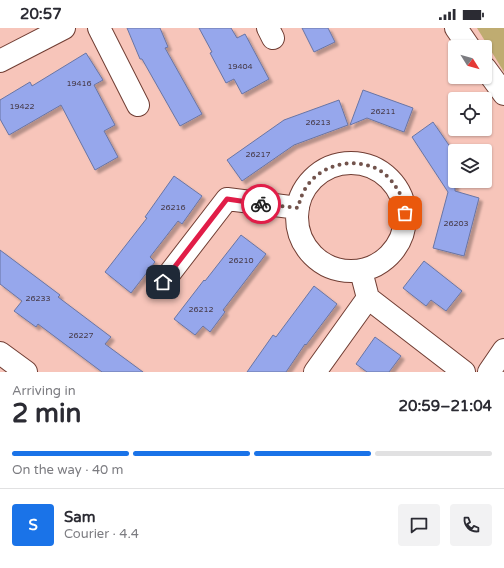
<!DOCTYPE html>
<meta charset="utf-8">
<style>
:root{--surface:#fff;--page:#f2f2f3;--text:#2b2b33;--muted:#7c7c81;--line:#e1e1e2;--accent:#1a73e8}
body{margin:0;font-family:"Varela Round",sans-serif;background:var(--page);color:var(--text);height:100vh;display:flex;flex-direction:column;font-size:15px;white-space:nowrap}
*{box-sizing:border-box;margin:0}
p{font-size:13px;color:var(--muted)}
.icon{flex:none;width:22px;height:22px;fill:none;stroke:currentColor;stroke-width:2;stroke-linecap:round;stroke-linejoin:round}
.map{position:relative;height:344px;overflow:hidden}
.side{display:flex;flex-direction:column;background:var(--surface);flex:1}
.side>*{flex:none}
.needle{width:26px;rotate:127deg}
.fabs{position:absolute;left:448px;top:12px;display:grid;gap:8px}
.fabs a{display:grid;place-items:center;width:44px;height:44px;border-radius:4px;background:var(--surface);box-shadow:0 1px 3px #0004;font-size:20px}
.pin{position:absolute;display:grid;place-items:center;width:34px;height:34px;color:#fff;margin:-17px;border-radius:8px;box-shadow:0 2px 6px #0006}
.courier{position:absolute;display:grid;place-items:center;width:40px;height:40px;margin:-20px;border:3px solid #e11d48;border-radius:50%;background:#fff;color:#222;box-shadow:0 1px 5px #0007}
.summary em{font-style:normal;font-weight:700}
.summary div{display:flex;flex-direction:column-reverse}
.summary{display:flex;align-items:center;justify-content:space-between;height:68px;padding:0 12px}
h1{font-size:26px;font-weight:700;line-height:30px}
.bar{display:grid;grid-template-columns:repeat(4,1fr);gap:6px 4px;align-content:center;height:48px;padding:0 12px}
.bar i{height:5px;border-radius:3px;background:var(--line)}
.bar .selected{background:var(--accent)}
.bar p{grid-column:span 4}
.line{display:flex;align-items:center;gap:10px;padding:0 12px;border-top:1px solid var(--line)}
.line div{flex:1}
.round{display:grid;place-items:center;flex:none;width:42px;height:42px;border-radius:4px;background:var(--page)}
.status{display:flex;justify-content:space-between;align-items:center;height:28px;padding:0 20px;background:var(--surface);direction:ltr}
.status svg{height:11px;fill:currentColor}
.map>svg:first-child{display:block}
</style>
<div class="status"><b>20:57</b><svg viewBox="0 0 49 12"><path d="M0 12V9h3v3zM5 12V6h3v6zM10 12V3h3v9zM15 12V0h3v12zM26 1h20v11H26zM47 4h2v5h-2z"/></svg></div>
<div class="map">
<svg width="504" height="344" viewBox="0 0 504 344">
<defs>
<filter id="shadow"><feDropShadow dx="3.5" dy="3.5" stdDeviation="1" flood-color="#0004"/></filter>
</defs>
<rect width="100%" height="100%" fill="#f7c5ba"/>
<path fill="#bfac71" d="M 477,0 L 504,0 L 504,44 Z"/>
<path fill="#96a7ec" stroke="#6975a4" filter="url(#shadow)" d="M 127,0 L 160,0 L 168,19 L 165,20 L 202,86 L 180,98 L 142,31 L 140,31 Z
M 199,0 L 231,0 L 237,10 L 245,6 L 269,51 L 242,66 L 234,51 L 226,55 L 210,25 L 212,24 Z
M 302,0 L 328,0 L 335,14 L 314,24 Z
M 86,25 L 103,52 L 94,57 L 115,97 L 104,103 L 118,129 L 95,142 L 61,77 L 9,107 L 0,91 L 0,72 L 30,54 L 32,58 Z
M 363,62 L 413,80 L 404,104 L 367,90 L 350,97 Z
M 339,72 L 348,97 L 294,117 L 242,153 L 227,132 L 284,92 Z
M 433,94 L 455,126 L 455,163 L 479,170 L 464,228 L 433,220 L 448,164 L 412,109 Z
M 174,148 L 202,168 L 182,196 L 178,193 L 150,229 L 155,234 L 131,265 L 105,244 L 147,190 L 145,189 Z
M 241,207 L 266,226 L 223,282 L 225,284 L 210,304 L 203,298 L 195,307 L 174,291 L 204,252 L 205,253 Z
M 0,222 L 60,267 L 58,269 L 111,309 L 105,316 L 143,344 L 102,344 L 38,296 L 36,299 L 14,283 L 22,273 L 0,256 Z
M 424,233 L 462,263 L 446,283 L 431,272 L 426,278 L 403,260 Z
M 314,258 L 337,276 L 306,317 L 305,316 L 286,344 L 247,344 L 273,307 L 276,309 Z
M 375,309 L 401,328 L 389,344 L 367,344 L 356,336 Z"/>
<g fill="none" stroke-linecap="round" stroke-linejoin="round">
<g stroke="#703d33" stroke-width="24">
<path id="minor" d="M 99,0 L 138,77
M 268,0 L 273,10
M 456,0 L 469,19
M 0,33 L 64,0
M 485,40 L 504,66
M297 189a54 54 0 1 1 108 0a54 54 0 1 1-108 0Z
M 361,243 L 368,270 L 464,344
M 163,254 L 227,171 L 298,180
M 0,325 L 26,344
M 315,344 L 368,270
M 489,344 L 504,322"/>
</g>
<use href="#minor" stroke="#fff" stroke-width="22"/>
</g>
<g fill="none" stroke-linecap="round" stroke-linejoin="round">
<path stroke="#72534c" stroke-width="4" stroke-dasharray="0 7.2" d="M 261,176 L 298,180 C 300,172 302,165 307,158 C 323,135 356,129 379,142 C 386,146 392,153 396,159 C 402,167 403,176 405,185"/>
<path stroke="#e11d48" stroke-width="5" d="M 163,254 L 227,171 L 261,176"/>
</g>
<g text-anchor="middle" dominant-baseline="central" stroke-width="3" stroke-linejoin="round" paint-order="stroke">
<g font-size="8" fill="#463a48">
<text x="240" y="38">19404</text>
<text x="79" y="55">19416</text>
<text x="22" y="78">19422</text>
<text x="383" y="83">26211</text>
<text x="318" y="94">26213</text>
<text x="258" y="126">26217</text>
<text x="173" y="179">26216</text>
<text x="456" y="195">26203</text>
<text x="241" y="232">26210</text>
<text x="38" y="270">26233</text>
<text x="201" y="281">26212</text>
<text x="81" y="307">26227</text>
</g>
</g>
</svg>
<div class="fabs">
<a><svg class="needle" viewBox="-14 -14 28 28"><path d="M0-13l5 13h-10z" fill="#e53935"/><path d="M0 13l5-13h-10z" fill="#7c7c81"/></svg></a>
<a><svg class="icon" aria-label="locate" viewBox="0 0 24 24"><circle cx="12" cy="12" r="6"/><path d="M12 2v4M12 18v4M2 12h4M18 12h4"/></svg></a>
<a><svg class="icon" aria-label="layers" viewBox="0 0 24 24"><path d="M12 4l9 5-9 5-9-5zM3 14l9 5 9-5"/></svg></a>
</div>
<div class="pin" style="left:405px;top:185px;background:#ea580c"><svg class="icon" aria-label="bag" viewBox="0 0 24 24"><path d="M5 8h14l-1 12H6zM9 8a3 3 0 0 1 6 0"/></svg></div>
<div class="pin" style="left:163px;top:254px;background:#1f2937"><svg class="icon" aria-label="home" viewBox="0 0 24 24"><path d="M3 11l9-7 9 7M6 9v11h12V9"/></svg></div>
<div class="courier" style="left:261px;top:176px"><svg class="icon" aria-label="bike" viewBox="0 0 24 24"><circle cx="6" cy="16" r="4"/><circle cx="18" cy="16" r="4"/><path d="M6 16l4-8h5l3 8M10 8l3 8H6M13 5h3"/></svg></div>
</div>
<section class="side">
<div class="summary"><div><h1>2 min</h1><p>Arriving in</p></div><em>20:59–21:04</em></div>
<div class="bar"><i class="selected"></i><i class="selected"></i><i class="selected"></i><i></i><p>On the way · 40 m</p></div>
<div class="line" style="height:72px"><b class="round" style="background:var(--accent);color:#fff">S</b><div><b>Sam</b><p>Courier · 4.4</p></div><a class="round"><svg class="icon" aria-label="chat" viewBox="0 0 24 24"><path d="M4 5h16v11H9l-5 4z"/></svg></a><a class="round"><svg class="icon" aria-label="phone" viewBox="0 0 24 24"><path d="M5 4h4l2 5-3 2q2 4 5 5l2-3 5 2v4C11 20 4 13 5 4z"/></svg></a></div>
</section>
